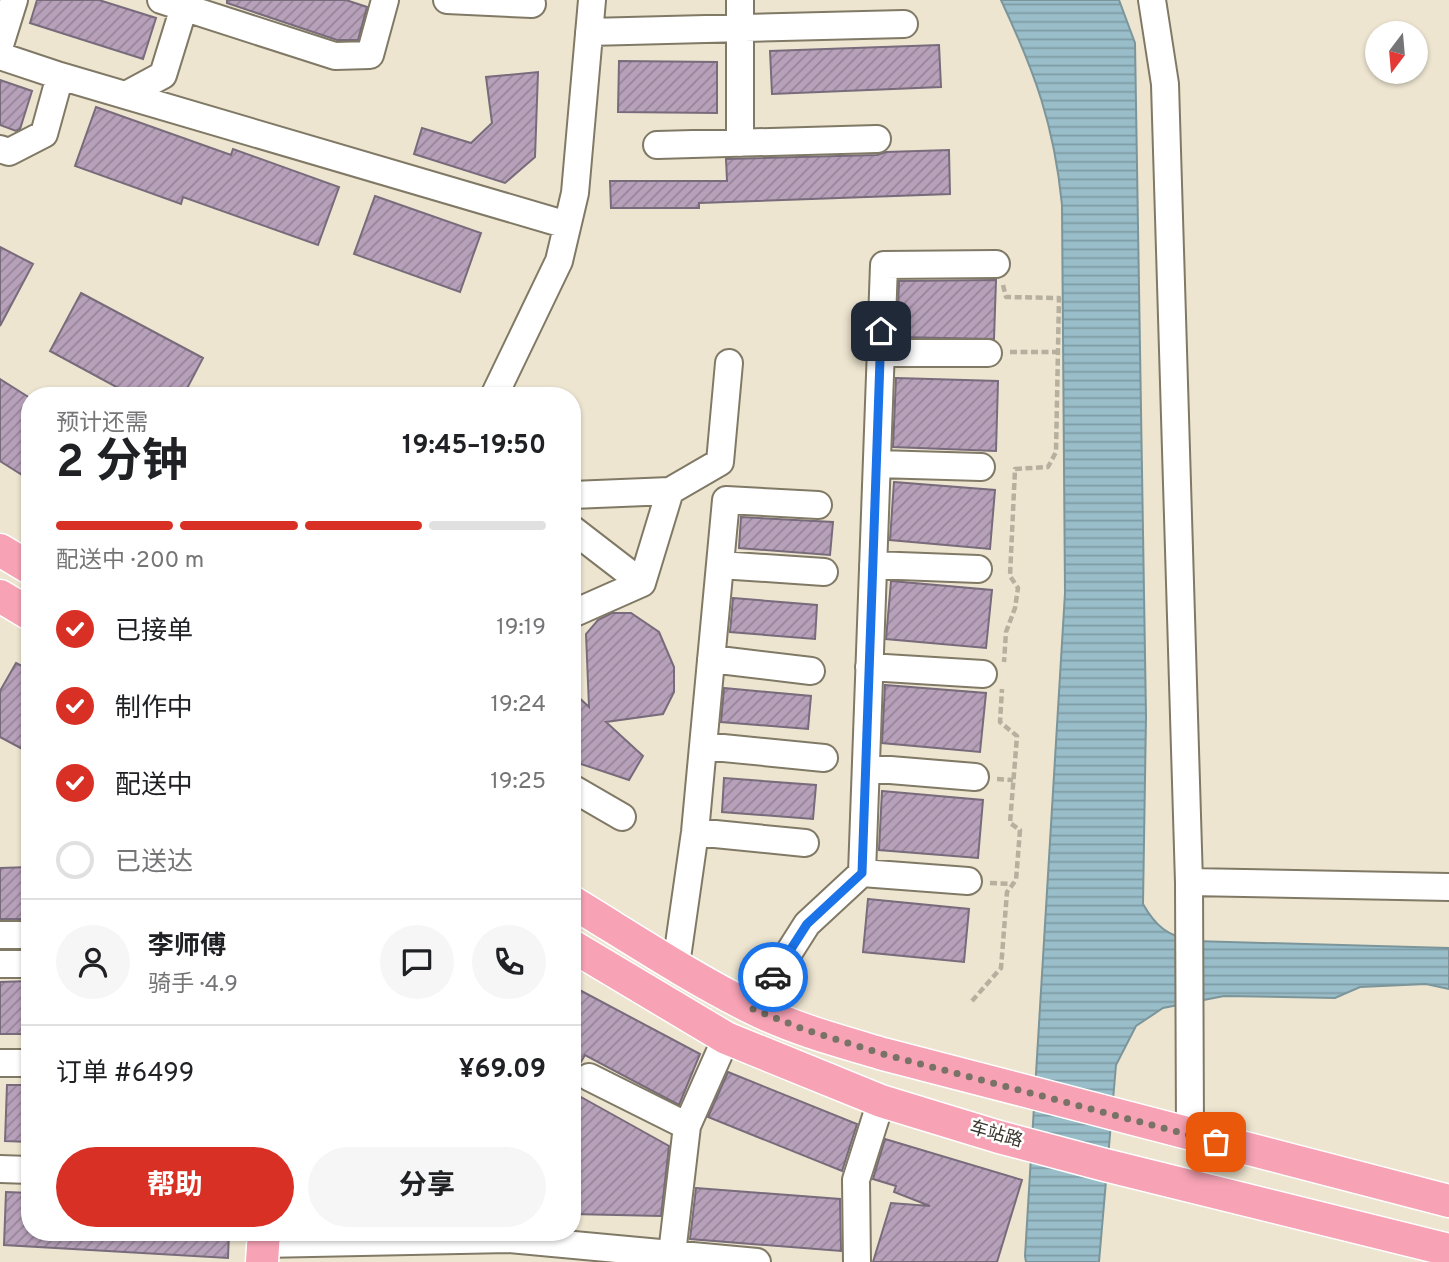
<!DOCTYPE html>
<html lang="zh">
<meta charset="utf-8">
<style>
:root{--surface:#fff;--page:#f6f6f6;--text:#202124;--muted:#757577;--line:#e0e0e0;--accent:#d93025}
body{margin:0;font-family:Overpass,"Noto Sans SC",sans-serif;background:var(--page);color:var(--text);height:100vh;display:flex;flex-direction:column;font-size:26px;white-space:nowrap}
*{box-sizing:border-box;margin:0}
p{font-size:23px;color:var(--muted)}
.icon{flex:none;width:38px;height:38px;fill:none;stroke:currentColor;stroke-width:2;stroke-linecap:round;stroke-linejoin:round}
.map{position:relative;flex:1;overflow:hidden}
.side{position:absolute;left:21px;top:387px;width:560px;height:854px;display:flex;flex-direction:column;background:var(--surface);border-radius:28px;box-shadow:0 2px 5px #0004}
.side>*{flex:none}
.needle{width:46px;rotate:196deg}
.buttons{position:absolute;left:1365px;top:21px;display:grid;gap:14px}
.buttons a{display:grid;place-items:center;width:63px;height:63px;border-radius:50%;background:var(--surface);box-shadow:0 2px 5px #0004;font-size:35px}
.pin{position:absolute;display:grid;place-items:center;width:60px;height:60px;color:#fff;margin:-30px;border-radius:14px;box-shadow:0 4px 10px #0006}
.courier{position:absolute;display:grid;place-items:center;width:70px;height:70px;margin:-35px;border:5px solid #1a73e8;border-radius:50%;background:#fff;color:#222;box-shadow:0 2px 9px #0007}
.summary em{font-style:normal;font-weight:700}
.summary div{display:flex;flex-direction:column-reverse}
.summary{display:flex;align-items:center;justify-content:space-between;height:119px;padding:0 35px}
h1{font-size:46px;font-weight:700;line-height:52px}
.bar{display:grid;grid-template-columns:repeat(4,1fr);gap:10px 7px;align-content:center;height:84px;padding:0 35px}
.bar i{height:9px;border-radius:5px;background:var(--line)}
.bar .active{background:var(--accent)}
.bar p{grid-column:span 4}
.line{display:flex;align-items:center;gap:18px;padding:0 35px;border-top:2px solid var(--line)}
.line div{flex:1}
.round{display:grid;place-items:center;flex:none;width:74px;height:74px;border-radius:37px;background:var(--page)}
ol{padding:0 35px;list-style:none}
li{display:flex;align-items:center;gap:21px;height:77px}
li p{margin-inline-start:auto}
li .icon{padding:7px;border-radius:50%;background:var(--accent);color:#fff;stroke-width:4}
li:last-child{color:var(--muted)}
li i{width:38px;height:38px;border:4px solid var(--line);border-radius:50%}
.button{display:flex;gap:14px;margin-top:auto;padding:14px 35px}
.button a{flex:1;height:80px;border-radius:42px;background:var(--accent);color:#fff;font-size:28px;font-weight:700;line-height:80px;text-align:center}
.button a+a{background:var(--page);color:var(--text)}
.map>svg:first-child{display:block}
</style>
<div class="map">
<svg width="1449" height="1262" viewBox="0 0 1449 1262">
<defs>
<pattern id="water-rules" width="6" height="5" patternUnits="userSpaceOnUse" patternTransform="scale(1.75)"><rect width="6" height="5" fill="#99bec9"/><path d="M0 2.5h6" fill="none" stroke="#7e9ba4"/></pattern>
<pattern id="building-hatch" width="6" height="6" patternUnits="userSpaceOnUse" patternTransform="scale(1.75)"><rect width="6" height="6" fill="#b7a1ba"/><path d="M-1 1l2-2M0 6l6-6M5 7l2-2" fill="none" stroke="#968498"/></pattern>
</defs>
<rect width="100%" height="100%" fill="#ede5d0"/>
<path fill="url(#water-rules)" stroke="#7c959a" stroke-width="2" d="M 1001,0 L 1119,0 L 1135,43 L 1146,716 L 1143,904 C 1156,927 1168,936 1194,941 L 1449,948 L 1449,989 L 1426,984 L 1360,987 L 1335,998 L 1224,996 L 1163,1008 L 1136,1026 L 1116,1065 L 1099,1262 L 1026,1262 L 1025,1256 L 1065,593 L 1062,205 C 1054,124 1035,73 1001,0 Z"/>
<path fill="url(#building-hatch)" stroke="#786b7b" stroke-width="2" d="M 37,0 L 99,0 L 156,18 L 143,59 L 30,23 Z
M 227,0 L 346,0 L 367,7 L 358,40 L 337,40 L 227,3 Z
M 939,45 L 941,87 L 772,94 L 770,51 Z
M 619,61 L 717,62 L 717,113 L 618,112 Z
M 538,72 L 535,157 L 505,183 L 414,154 L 422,128 L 471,143 L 492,123 L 486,77 Z
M 0,80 L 32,91 L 20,129 L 16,131 L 0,125 Z
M 96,107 L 231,155 L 233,149 L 339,187 L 318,245 L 183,197 L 181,204 L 75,166 Z
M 949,150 L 950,194 L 699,203 L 699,208 L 611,208 L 610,181 L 727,181 L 726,159 L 877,155 L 886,152 Z
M 375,196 L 481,233 L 460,292 L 354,254 Z
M 0,247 L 33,264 L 0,326 Z
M 996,280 L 994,339 L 897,337 L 899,281 Z
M 81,293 L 203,358 L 183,396 L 133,396 L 50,351 Z
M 896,378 L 998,381 L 996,451 L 893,447 Z
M 0,379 L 30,398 L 30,480 L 0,461 Z
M 894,482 L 995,490 L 990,549 L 890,540 Z
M 741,517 L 833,522 L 830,555 L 739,548 Z
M 891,581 L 992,590 L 986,648 L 886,639 Z
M 733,598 L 817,605 L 815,639 L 730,632 Z
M 612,613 L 631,613 L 659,632 L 674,667 L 674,692 L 663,714 L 606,722 L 643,756 L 629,780 L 572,761 L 572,691 L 589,707 L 586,634 L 598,620 Z
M 16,663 L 30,670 L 30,753 L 0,737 L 0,691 Z
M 885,685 L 986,693 L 980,752 L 882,743 Z
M 724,688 L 811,696 L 808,729 L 721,722 Z
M 724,778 L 816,785 L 813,819 L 722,812 Z
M 882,791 L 983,800 L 978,858 L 879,850 Z
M 30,867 L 30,919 L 0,919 L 0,868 Z
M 868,899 L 969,909 L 964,962 L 863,952 Z
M 30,981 L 30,1034 L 0,1034 L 0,982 Z
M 572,986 L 700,1054 L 679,1105 L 585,1055 L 572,1077 Z
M 728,1072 L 857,1124 L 842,1171 L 708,1117 Z
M 7,1085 L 30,1085 L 30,1142 L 5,1141 Z
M 572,1092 L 669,1146 L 661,1216 L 572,1214 Z
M 885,1139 L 1022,1180 L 997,1262 L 873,1262 L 891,1203 L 930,1206 L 894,1192 L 896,1186 L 873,1179 Z
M 696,1188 L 840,1199 L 841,1251 L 690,1239 Z
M 6,1192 L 30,1193 L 30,1232 L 229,1232 L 228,1258 L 4,1245 Z"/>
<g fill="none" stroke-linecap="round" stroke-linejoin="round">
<g stroke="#807965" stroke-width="30">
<path id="minor" d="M 161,0 L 335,56 L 370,55 L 385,0
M 447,0 L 532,4
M 1152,0 L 1165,84 L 1189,882 L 1190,1135
M 589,32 L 904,24
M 0,45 L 14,0
M 0,56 L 60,76 L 567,225
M 126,95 L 163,75 L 184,7
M 740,143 L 740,0
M 657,145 L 877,139
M 0,149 L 9,152 L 44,134 L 60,76
M 880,353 L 988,353
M 494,396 L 559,261 L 575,193 L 592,0
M 877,464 L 981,467
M 670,491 L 720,462 L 729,363
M 572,495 L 670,491 L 642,583 L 572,529
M 720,565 L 824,572
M 873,565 L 978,569
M 572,614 L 642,583
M 711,659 L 811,671
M 869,667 L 983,674
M 703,746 L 824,758
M 866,768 L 975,777
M 572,788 L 622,817
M 695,832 L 805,843
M 862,873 L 968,881
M 1189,882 L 1449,887
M 0,935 L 30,935
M 0,964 L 30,964
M 676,965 L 695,832 L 726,500 L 818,505
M 753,1009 L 807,924 L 862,873 L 884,265 L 996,264
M 0,1063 L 30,1063
M 589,1077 L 687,1126
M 0,1169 L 30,1170
M 263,1244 L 509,1239 L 757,1262
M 671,1262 L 687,1126 L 726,1038
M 857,1262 L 856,1180 L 881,1101"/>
</g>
<g stroke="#fff" stroke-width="35">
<path id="major" d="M 0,550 L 30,568
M 0,596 L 30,614
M 572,902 C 631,938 690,977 752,1008 C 794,1029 839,1041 883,1054 L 1449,1201
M 572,946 L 726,1038 L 881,1101 L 999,1137 L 1105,1165 L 1449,1250
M 262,1262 L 264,1232"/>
</g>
<path stroke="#b7b09f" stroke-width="4.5" stroke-dasharray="7 3.5" stroke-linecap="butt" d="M 1003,285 L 1006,297 L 1059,298 L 1056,452 L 1048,467 L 1015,469 L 1010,576 L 1018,588 L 1015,608 L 1006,632 L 1004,662
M 1010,352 L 1058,352
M 997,779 L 1013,780
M 990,883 L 1013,884
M 972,1001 L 1001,968 L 1007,892 L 1016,880 L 1020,830 L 1010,823 L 1017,736 L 1000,722 L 1002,689"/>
<use href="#minor" stroke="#fff" stroke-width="26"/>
<use href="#major" stroke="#f7a2b5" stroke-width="32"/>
</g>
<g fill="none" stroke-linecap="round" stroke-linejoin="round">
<path stroke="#787366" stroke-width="7" stroke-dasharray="0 12.6" d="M 773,977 L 753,1009 L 803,1029 L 883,1054 L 1216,1142"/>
<path stroke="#1a73e8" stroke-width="9" d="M 773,977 L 807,924 L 862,873 L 881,331"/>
</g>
<g text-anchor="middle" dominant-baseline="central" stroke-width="5" stroke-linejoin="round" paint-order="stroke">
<g font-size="18" fill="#39362d" stroke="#fff">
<text transform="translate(996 1135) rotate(16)">车站路</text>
</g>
</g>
</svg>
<div class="buttons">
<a><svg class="needle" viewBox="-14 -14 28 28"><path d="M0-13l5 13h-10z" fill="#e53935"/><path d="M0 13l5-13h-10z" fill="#757577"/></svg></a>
</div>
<div class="pin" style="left:1216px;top:1142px;background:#ea580c"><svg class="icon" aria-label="bag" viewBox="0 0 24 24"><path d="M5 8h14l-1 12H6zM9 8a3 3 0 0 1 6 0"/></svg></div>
<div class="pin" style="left:881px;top:331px;background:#1f2937"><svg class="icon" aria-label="home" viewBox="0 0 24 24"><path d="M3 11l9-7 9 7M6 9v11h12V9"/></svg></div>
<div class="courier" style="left:773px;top:977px"><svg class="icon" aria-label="car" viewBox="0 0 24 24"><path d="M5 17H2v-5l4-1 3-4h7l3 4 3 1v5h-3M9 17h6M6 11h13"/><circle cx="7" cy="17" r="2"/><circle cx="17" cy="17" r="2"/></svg></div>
<section class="side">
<div class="summary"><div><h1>2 分钟</h1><p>预计还需</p></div><em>19:45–19:50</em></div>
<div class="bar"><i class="active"></i><i class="active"></i><i class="active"></i><i></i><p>配送中 · 200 m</p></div>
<ol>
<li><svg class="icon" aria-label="check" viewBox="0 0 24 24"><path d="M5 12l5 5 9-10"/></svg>已接单<p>19:19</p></li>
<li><svg class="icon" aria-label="check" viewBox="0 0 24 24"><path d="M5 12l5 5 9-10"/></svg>制作中<p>19:24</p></li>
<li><svg class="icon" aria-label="check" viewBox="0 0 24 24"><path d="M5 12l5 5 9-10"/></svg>配送中<p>19:25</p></li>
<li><i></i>已送达</li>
</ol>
<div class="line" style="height:126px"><a class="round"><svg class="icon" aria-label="person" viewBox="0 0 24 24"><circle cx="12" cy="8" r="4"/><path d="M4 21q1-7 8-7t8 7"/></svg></a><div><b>李师傅</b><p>骑手 · 4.9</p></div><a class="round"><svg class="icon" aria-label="chat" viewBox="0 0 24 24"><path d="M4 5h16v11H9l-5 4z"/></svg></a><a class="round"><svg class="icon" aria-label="phone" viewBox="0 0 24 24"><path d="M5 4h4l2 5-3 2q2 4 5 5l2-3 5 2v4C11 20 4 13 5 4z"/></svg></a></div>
<div class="line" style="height:91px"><div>订单 #6499</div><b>¥69.09</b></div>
<div class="button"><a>帮助</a><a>分享</a></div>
</section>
</div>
